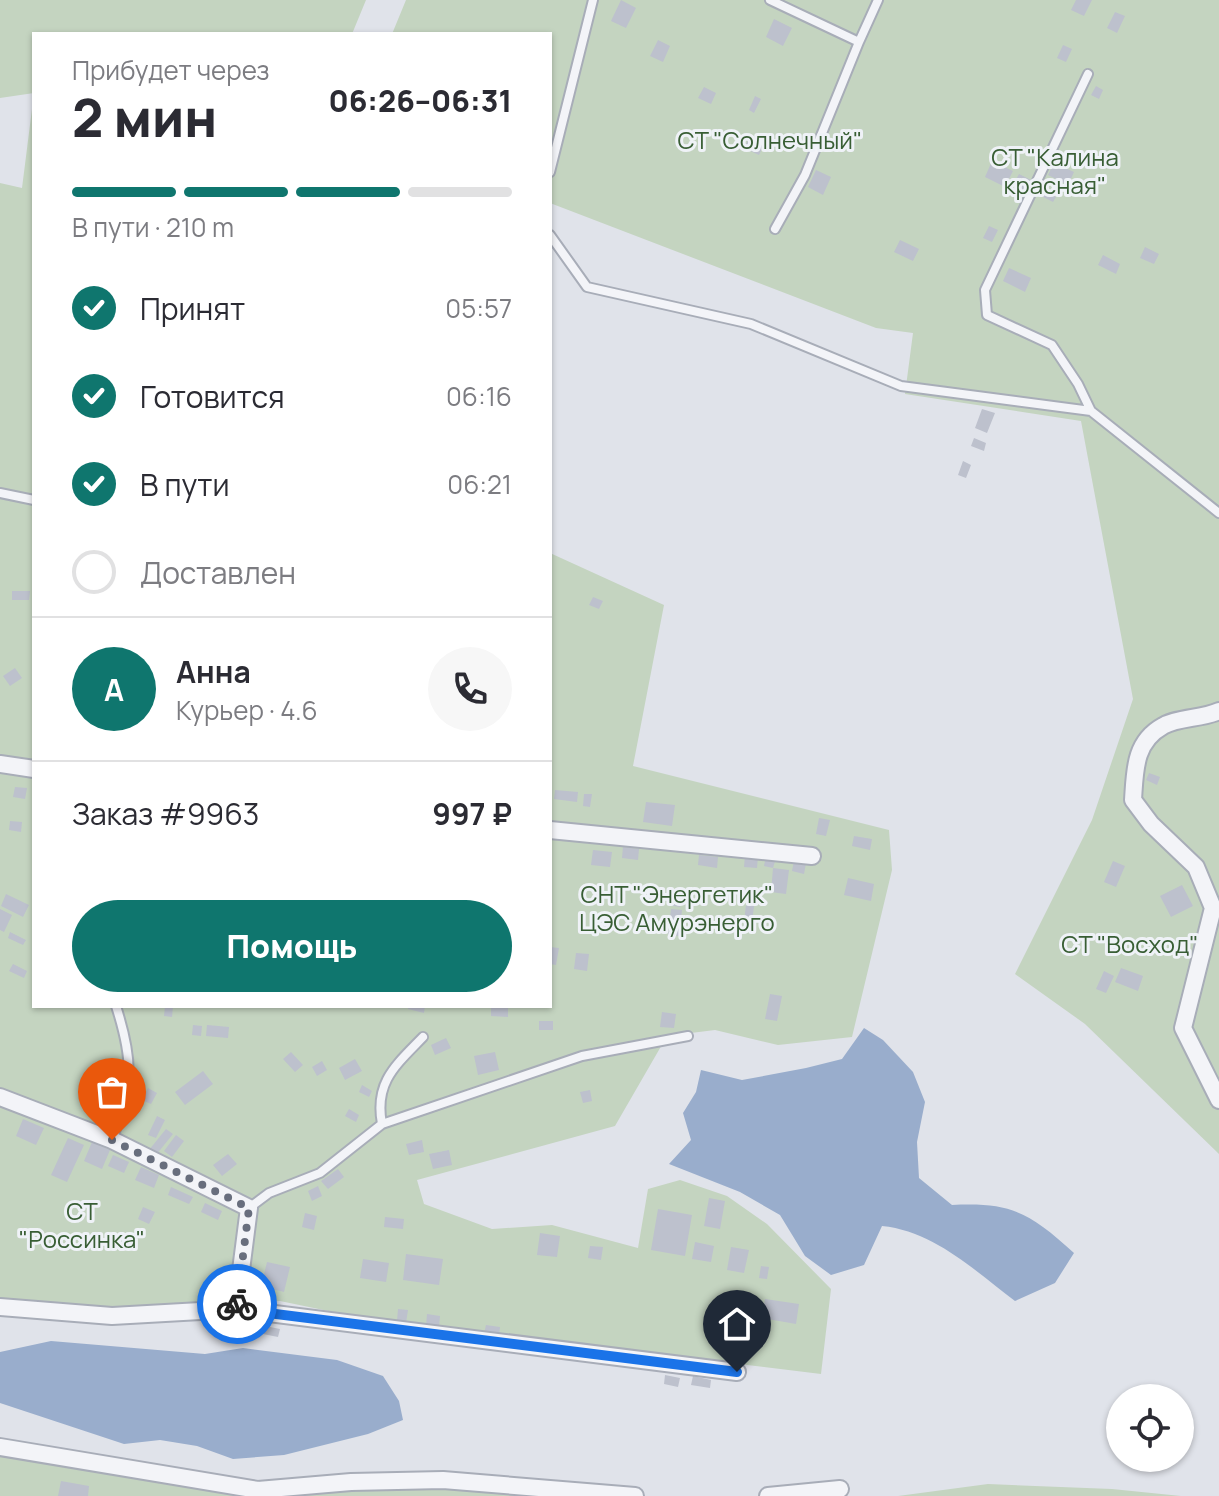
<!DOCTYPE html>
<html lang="ru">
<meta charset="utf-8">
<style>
:root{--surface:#fff;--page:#f7f7f7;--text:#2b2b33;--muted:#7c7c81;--line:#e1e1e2;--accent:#0f766e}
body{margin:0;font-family:Manrope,sans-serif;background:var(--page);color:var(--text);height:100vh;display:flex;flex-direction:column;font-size:30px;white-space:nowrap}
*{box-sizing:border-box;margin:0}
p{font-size:26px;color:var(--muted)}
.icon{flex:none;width:44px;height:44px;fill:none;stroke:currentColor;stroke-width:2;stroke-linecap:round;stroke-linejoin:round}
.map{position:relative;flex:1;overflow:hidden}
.details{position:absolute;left:32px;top:32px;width:520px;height:976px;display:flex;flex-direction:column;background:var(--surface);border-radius:0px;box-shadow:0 2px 6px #0004}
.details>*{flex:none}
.fabs{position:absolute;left:1106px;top:1384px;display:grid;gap:16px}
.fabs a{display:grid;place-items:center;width:88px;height:88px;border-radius:50%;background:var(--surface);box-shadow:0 2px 6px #0004;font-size:40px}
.pin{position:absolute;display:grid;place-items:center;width:68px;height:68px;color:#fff;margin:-82px -34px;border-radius:50% 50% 50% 0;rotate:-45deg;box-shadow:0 0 8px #0007}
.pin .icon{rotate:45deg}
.courier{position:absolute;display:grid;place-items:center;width:80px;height:80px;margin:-40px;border:6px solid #1a73e8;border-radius:50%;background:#fff;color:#222;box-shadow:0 2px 10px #0007}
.summary em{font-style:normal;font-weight:800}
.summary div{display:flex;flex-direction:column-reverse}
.summary{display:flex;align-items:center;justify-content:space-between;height:136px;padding:0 40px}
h1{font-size:52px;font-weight:800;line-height:60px}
.bar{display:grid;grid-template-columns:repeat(4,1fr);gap:12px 8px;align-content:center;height:96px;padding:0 40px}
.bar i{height:10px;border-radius:6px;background:var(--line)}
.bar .selected{background:var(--accent)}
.bar p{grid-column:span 4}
.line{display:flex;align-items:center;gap:20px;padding:0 40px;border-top:2px solid var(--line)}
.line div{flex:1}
.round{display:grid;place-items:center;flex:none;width:84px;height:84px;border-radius:42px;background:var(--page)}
ol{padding:0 40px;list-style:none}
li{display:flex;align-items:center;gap:24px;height:88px}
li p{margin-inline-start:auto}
li .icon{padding:8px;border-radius:50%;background:var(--accent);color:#fff;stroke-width:4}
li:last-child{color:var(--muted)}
li i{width:44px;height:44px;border:4px solid var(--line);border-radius:50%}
.button{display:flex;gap:16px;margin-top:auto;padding:16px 40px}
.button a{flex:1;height:92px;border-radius:48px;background:var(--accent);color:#fff;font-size:32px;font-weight:800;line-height:92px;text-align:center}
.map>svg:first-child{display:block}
</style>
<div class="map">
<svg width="1219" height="1496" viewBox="0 0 1219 1496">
<rect width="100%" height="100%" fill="#e0e3ea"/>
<path fill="#c4d4c0" d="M 0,0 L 366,0 L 352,34 L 34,34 L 34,93 L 0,98 Z
M 406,0 L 1219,0 L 1219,1154 L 1085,1024 L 1015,974 L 1092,820 L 1133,699 L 1081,421 L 905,394 L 913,333 L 876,328 L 550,203 L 550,34 L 392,34 Z
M 32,109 L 34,1006 L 550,1006 L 550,553 L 664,605 L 633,766 L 889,830 L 892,870 L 852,1037 L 778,1045 L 715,1030 L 667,1036 L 615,1126 L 417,1180 L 424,1204 L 492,1229 L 552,1225 L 638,1248 L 648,1189 L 680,1180 L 727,1196 L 767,1224 L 831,1289 L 821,1374 L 367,1319 L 280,1301 L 116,1308 L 0,1302 L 0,183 L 22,188 Z
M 0,1454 L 273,1496 L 0,1496 Z
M 988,1484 L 1112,1489 L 1181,1496 L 898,1496 Z
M 389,1485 L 532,1496 L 288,1496 Z"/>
<path fill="#99adcc" d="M 864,1028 L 883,1040 L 913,1072 L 925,1102 L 917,1142 L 919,1178 L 952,1205 C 1012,1202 1030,1213 1074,1253 L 1055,1283 L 1015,1301 C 975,1271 934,1231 882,1226 L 864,1265 L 831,1275 L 805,1256 L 780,1215 L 740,1192 L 669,1164 L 691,1140 L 683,1113 L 696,1092 L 701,1070 L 742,1080 L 806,1068 L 842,1059 Z
M 51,1341 L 205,1354 L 243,1348 L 337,1360 L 383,1376 L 399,1401 L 403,1420 L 368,1434 L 284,1455 L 233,1459 L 197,1446 L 160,1440 L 124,1444 L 0,1403 L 0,1352 Z"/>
<path fill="#bdc1cd" d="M 621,0 L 636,8 L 626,28 L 611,21 Z
M 1076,0 L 1092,0 L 1084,16 L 1071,10 Z
M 1115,12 L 1125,16 L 1117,33 L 1107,28 Z
M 774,19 L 792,28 L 783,46 L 766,37 Z
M 658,40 L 670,46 L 663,62 L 650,56 Z
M 1063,45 L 1072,49 L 1066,62 L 1057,58 Z
M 1096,86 L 1103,90 L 1099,99 L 1091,95 Z
M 704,87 L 716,93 L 711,104 L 698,98 Z
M 755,96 L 761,99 L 754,113 L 749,110 Z
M 751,135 L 765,142 L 759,155 L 744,148 Z
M 992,161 L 1013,171 L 1005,187 L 985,177 Z
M 1054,163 L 1074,172 L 1068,185 L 1048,175 Z
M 816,170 L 831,177 L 823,195 L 808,187 Z
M 1019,174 L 1035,182 L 1029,193 L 1013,185 Z
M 1042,190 L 1056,197 L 1053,202 L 1039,195 Z
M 989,226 L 998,230 L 992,242 L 983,238 Z
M 900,240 L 919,249 L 913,261 L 894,252 Z
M 1145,247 L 1159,254 L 1154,264 L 1140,258 Z
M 1103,255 L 1120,264 L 1116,274 L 1098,265 Z
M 1009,268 L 1031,278 L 1025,292 L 1003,281 Z
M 982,409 L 995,413 L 987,433 L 975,428 Z
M 974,438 L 986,443 L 984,451 L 971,446 Z
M 963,461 L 971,465 L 966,478 L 958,475 Z
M 12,591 L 30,591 L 29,600 L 12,600 Z
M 593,597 L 603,601 L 599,609 L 589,605 Z
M 15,668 L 22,678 L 10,686 L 3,676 Z
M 1149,773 L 1160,777 L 1157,785 L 1146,780 Z
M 15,787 L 27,788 L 25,799 L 13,797 Z
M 555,790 L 578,792 L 577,802 L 554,799 Z
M 584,794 L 592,794 L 590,807 L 583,806 Z
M 646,802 L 675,805 L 672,826 L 643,822 Z
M 819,818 L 830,820 L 826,836 L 816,834 Z
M 10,821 L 22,822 L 21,832 L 9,830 Z
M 854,836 L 872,839 L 870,850 L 852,846 Z
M 623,847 L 639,849 L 638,860 L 622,858 Z
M 593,850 L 612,852 L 610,867 L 591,865 Z
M 699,855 L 718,857 L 717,868 L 698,865 Z
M 745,855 L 758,856 L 757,868 L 744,867 Z
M 766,856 L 776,858 L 773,868 L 764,866 Z
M 794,861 L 806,863 L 804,874 L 792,871 Z
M 1113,861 L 1125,866 L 1116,887 L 1104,882 Z
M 773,868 L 789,870 L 786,894 L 771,892 Z
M 848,878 L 874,884 L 871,901 L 844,895 Z
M 1182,885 L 1193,906 L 1171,917 L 1160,896 Z
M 671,889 L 682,890 L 680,907 L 669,905 Z
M 6,894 L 29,905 L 23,917 L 1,906 Z
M 746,905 L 754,906 L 751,931 L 743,930 Z
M 0,909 L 12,915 L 4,932 L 0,930 Z
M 671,909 L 682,910 L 679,936 L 668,934 Z
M 10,932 L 26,940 L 23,945 L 8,938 Z
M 550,947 L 559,948 L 556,965 L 550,964 Z
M 576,953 L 589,954 L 587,971 L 574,969 Z
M 13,964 L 27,971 L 24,978 L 9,971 Z
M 1121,968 L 1143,976 L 1138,991 L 1115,982 Z
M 1104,971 L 1114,976 L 1106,993 L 1096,989 Z
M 770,994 L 782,996 L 777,1021 L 765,1019 Z
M 165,1006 L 173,1006 L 172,1017 L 164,1016 Z
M 409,1006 L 425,1006 L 424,1013 L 408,1009 Z
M 491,1006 L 508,1006 L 508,1017 L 491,1016 Z
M 662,1012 L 676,1014 L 674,1028 L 660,1027 Z
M 539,1021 L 553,1021 L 553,1030 L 539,1030 Z
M 193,1025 L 202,1026 L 201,1036 L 192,1035 Z
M 207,1025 L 229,1027 L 228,1038 L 206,1036 Z
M 446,1038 L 451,1048 L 435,1055 L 431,1045 Z
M 291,1052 L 303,1065 L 295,1072 L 283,1059 Z
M 495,1052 L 499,1070 L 478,1075 L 474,1056 Z
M 355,1059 L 362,1071 L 345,1080 L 339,1068 Z
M 322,1061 L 327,1070 L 317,1076 L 312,1067 Z
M 203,1071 L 213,1084 L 185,1105 L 175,1092 Z
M 362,1085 L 372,1091 L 369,1097 L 359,1092 Z
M 148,1088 L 157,1093 L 151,1104 L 142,1100 Z
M 590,1090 L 592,1101 L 583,1103 L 580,1092 Z
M 97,1093 L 108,1098 L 101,1112 L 90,1107 Z
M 349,1109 L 359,1115 L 356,1122 L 345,1116 Z
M 157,1116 L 165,1120 L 156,1138 L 148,1135 Z
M 23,1119 L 44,1128 L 36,1145 L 16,1136 Z
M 166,1129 L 173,1134 L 156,1155 L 149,1150 Z
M 176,1135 L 184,1141 L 172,1157 L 164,1151 Z
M 68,1138 L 84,1145 L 67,1182 L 51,1175 Z
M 422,1140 L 424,1152 L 409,1155 L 406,1144 Z
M 92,1142 L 110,1150 L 102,1169 L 84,1161 Z
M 449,1150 L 452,1165 L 433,1169 L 429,1154 Z
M 228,1154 L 237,1164 L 222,1176 L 213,1165 Z
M 113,1155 L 129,1162 L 124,1173 L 108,1166 Z
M 141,1167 L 159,1175 L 154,1188 L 135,1180 Z
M 338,1169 L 344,1177 L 328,1189 L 321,1181 Z
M 318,1186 L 322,1196 L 312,1201 L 308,1191 Z
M 171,1187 L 193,1197 L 189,1204 L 168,1195 Z
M 709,1198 L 725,1201 L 720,1229 L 704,1226 Z
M 205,1203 L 222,1211 L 218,1220 L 201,1212 Z
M 143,1207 L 155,1212 L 149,1224 L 138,1219 Z
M 658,1209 L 692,1215 L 685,1256 L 651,1250 Z
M 305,1213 L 317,1216 L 314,1230 L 302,1227 Z
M 385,1217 L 404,1219 L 403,1229 L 384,1227 Z
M 540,1233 L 560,1236 L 557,1257 L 537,1255 Z
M 695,1242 L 714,1246 L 711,1262 L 692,1259 Z
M 590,1246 L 603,1247 L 601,1260 L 588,1258 Z
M 731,1247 L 749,1250 L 744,1273 L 727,1270 Z
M 406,1254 L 443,1259 L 439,1285 L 403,1280 Z
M 363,1259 L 389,1263 L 386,1282 L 360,1278 Z
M 267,1262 L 290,1267 L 284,1292 L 261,1286 Z
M 761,1266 L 769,1267 L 767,1279 L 759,1278 Z
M 765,1299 L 799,1304 L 796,1324 L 762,1318 Z
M 398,1309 L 408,1310 L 406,1323 L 397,1321 Z
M 427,1314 L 440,1316 L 439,1327 L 426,1326 Z
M 486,1325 L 500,1327 L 499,1336 L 484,1334 Z
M 265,1326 L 280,1329 L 278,1337 L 263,1334 Z
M 665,1375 L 680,1378 L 678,1387 L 664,1384 Z
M 693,1376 L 711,1380 L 710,1388 L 691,1385 Z
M 61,1481 L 89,1486 L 88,1496 L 58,1496 Z"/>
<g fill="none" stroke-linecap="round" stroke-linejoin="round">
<g stroke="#a8adb8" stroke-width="12">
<path id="lane" d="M 770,0 L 859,42 L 878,0
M 1088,74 L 985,290 L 987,315 L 1052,345 L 1078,384 L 1091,411
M 550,172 L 593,0
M 775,229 L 805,175 L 859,42
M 550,235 L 587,287 L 751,324 L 901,386 L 1091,411 L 1219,513
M 0,493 L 34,500
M 382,1124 C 374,1082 396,1065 423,1037
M 112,1140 C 133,1085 134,1062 116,1006
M 249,1208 L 269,1193 L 320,1173 L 382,1124 L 582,1056 L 688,1036"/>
</g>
<g stroke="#a8adb8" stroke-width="20">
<path id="street" d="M 1219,711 C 1202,719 1178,717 1163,726 C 1134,742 1135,771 1133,800 L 1151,824 L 1196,867 L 1213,908 L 1183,1028 L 1219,1100
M 0,764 L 34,769
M 550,830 L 812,856
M 0,1097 L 112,1140 L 249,1208 L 236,1309
M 0,1307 L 112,1316 L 236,1309 L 737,1372
M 0,1447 L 258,1490 L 351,1482 L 443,1480 L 635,1496
M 768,1496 L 840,1489"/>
</g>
<use href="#lane" stroke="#f3f4f8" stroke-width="8"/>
<use href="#street" stroke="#f3f4f8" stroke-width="16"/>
</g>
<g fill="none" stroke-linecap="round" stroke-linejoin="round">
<path stroke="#686e7d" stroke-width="8" stroke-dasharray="0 14.4" d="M 112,1140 L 249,1208 L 237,1304"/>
<path stroke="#1a73e8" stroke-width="10" d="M 237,1304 L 236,1309 L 737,1372"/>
</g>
<g text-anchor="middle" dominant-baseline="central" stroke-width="6" stroke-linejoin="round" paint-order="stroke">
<g font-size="24" fill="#385e34" stroke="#eff2f7">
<text x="770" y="139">СТ "Солнечный"</text>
<text x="1055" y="156">СТ "Калина<tspan x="1055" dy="28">красная"</tspan></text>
<text x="677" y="893">СНТ "Энергетик"<tspan x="677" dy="28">ЦЭС Амурэнерго</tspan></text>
<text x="1130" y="943">СТ "Восход"</text>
<text x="82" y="1210">СТ<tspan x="82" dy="28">"Россинка"</tspan></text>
</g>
</g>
</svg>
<div class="fabs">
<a><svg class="icon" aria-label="locate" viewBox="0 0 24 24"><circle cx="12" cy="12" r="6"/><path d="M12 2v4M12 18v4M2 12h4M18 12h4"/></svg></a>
</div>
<div class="pin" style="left:112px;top:1140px;background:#ea580c"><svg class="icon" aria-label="bag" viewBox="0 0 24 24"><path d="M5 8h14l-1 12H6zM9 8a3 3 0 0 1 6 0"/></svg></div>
<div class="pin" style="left:737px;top:1372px;background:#1f2937"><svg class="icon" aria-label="home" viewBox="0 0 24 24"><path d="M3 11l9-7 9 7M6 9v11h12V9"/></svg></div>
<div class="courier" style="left:237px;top:1304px"><svg class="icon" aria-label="bike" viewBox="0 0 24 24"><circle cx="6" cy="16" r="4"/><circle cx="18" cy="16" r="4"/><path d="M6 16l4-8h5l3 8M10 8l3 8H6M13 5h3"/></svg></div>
<section class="details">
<div class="summary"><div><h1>2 мин</h1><p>Прибудет через</p></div><em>06:26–06:31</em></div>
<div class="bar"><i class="selected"></i><i class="selected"></i><i class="selected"></i><i></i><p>В пути · 210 m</p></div>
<ol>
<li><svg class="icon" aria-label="check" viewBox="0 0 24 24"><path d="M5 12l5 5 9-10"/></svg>Принят<p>05:57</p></li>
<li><svg class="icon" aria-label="check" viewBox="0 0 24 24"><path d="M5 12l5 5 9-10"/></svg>Готовится<p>06:16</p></li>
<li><svg class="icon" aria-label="check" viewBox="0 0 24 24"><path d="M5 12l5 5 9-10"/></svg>В пути<p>06:21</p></li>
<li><i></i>Доставлен</li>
</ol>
<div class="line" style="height:144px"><b class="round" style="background:var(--accent);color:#fff">А</b><div><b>Анна</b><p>Курьер · 4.6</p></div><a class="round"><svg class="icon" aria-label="phone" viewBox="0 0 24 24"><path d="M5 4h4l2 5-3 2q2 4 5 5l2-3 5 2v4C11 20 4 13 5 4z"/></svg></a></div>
<div class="line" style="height:104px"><div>Заказ #9963</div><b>997 ₽</b></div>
<div class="button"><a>Помощь</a></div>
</section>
</div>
